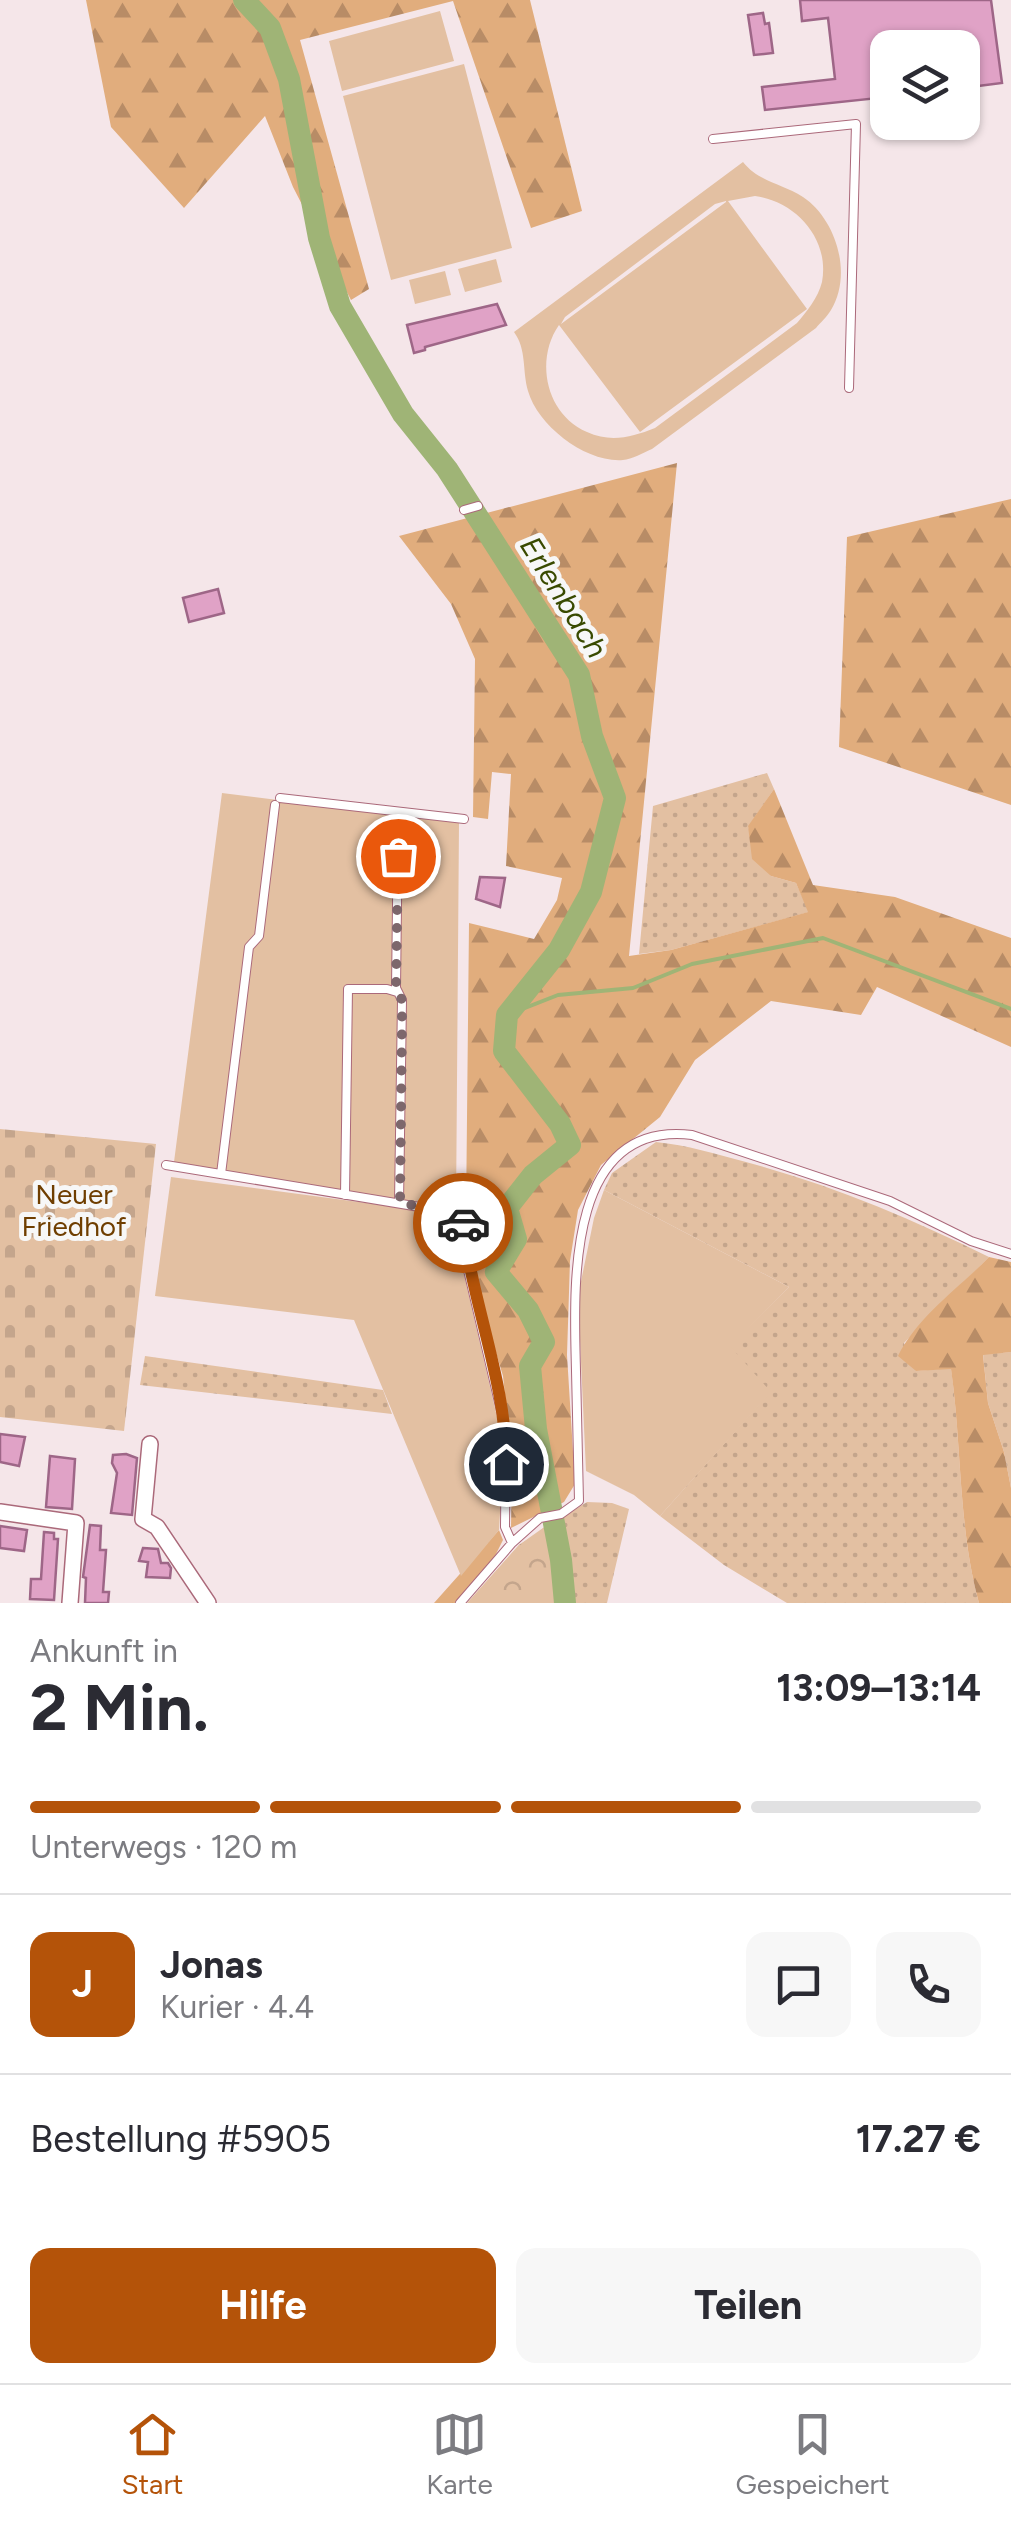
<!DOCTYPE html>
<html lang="de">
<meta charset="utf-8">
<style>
:root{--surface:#fff;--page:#f7f7f7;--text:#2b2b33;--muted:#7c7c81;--line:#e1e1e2;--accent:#b45309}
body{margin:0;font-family:Figtree,sans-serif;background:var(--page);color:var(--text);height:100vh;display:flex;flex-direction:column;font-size:38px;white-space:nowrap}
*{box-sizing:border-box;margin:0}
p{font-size:32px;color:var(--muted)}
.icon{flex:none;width:55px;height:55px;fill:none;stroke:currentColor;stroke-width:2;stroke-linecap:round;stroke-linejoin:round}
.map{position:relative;height:1603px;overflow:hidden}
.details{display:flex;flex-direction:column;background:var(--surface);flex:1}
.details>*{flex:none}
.controls{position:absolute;left:870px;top:30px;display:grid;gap:20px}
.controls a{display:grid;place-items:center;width:110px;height:110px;border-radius:20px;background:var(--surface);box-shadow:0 2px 8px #0004;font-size:50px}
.pin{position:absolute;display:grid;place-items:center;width:85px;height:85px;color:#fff;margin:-42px;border:5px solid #fff;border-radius:50%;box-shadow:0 2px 10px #0007}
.courier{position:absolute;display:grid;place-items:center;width:100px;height:100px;margin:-50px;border:8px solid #b45309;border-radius:50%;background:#fff;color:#222;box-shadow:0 2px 12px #0007}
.head em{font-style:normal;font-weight:700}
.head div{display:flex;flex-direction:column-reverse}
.head{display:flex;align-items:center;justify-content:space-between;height:170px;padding:0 30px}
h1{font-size:65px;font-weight:700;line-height:75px}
.bar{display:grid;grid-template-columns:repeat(4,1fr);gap:15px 10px;align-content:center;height:120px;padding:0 30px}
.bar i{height:12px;border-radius:8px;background:var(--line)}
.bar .active{background:var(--accent)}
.bar p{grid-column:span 4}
.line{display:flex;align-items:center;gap:25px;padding:0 30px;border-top:2px solid var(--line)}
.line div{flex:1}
.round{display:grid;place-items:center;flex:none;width:105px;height:105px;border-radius:20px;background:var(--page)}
.cta{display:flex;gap:20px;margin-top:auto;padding:20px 30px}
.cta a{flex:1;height:115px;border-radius:20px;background:var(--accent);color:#fff;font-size:40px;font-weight:700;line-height:115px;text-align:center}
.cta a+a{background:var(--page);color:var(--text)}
.dock{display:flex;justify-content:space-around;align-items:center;height:140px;border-top:2px solid var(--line);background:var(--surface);font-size:28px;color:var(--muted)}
.dock a{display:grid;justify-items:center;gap:5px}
.dock .active{color:var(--accent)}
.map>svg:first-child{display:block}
</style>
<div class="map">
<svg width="1011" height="1603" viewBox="0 0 1011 1603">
<defs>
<pattern id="grass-dots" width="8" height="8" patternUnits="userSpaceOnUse" patternTransform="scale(2.5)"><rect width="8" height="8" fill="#e3c0a2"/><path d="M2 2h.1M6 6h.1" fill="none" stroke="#c4a58c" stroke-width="1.8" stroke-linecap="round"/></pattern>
<pattern id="forest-firs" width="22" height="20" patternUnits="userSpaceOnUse" patternTransform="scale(2.5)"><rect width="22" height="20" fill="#e1ad7d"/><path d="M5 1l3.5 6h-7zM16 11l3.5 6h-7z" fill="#b88c66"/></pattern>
<pattern id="cemetery-stones" width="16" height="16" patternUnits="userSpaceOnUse" patternTransform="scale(2.5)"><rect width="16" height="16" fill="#e3c0a2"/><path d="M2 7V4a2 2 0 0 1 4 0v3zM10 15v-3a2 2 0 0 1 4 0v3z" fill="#c4a58c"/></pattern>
<pattern id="park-crowns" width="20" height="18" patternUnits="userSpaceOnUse" patternTransform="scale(2.5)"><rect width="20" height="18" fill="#e3c0a2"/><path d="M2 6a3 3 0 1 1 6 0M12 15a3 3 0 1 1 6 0" fill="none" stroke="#c4a58c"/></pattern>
</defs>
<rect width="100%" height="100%" fill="#f5e6e9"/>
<path fill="url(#grass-dots)" d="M 767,773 L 774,789 L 748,827 L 771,876 L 796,883 L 809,912 L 671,950 L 639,954 L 653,806 Z
M 656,1142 C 687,1145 716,1154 746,1162 C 832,1185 910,1218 989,1257 L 904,1343 L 916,1371 L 951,1368 C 962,1446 958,1527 979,1603 L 787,1603 L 724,1565 L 660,1516 L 770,1392 L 729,1346 L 789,1287 L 604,1190 L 612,1173 Z
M 1011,1352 L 1011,1488 L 1004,1452 L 988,1403 L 983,1354 Z
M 145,1356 L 383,1390 L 392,1414 L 140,1385 Z
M 587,1502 L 612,1503 L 629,1509 L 607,1603 L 468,1603 L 519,1545 Z"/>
<path fill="url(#forest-firs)" d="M 86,0 L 530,0 L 582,211 L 531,228 L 453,1 L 300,40 L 369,289 L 351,300 L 293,187 L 265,116 L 184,208 L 111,127 Z
M 677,463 L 629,956 L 671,950 L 808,912 L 796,883 L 771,876 L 752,859 L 748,826 L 774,789 L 813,885 L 895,897 L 1011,938 L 1011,1047 L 877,987 L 861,1015 L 771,1001 L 695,1060 L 660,1117 L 601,1165 L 578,1210 L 570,1261 L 567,1355 L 575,1484 L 564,1502 L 511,1528 L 512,1460 L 503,1376 L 472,1272 L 466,1215 L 469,923 L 534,939 L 557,900 L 562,878 L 506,866 L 511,774 L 492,772 L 488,819 L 473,817 L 475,659 L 451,604 L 399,536 Z
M 1011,499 L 1011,805 L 839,747 L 847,537 Z
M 989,1257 L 1011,1262 L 1011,1352 L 983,1355 L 988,1403 L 1004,1452 L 1011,1488 L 1011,1603 L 979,1603 C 958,1527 962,1446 951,1369 L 916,1371 L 898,1356 C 917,1317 959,1288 989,1257 Z
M 499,1530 L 503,1540 L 495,1556 L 455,1603 L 434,1603 Z"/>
<path fill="url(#cemetery-stones)" d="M 0,1129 L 156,1144 L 124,1431 L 0,1417 Z"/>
<path fill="url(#park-crowns)" d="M 550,1523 L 560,1603 L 467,1603 L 519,1545 Z"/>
<path fill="#e3c0a2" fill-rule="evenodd" d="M 440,11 L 454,61 L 342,91 L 329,41 Z
M 464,64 L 512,248 L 391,280 L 343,96 Z
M 743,162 C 759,182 781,183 803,197 C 836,219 853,274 831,310 C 827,317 820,323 816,328 L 652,449 C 643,453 632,459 623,460 C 586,463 538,426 528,391 C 522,370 527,350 514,332 ZM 755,196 C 795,201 830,238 822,282 C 818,298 807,311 797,323 L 655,428 C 632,437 611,443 587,432 C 545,414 535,359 559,325 L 640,432 L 807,309 L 728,201 ZM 726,201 L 726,202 L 561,324 L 565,317 L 715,204 Z
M 496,259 L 502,282 L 465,292 L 458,269 Z
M 445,271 L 451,295 L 415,304 L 409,280 Z
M 222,793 L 459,823 L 456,1209 L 174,1162 Z
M 171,1177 L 441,1213 L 457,1222 L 465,1279 L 498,1421 L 503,1465 L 499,1530 L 461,1576 L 354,1320 L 155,1296 Z
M 604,1190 L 789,1287 L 730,1346 L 771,1392 L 660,1516 L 634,1495 L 586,1471 L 578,1296 L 594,1218 Z"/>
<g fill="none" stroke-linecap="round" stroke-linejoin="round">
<path stroke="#9fb476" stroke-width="4" d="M 507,1015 L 558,995 L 633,988 L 692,964 L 823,938 L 1011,1009"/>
<path stroke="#9fb476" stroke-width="22" d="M 244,0 L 270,28 L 289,79 L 319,238 L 340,306 L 403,414 L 447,469 L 579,675 L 592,736 L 615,798 L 591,892 L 559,950 L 507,1015 L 504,1051 L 560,1124 L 570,1145 L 533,1175 L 507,1208 L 516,1239 L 496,1272 L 528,1310 L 544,1342 L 530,1366 L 536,1429 L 561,1560 L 565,1603"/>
</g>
<path fill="#e0a2c6" stroke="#9e6687" stroke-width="2.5" d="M 800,0 L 991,0 L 1002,83 L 962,88 L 962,48 L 888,48 L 888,97 L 765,110 L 762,87 L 835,79 L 828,18 L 802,21 Z
M 763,13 L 765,24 L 769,23 L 773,53 L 754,55 L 748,15 Z
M 497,304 L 506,325 L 425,347 L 425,350 L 414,353 L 407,325 Z
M 218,589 L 224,613 L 189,622 L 183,598 Z
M 480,877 L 505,878 L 500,907 L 476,899 Z
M 0,1434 L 25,1437 L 19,1466 L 0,1462 Z
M 126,1454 L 137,1458 L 132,1515 L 111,1513 L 117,1473 L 112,1463 L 113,1455 Z
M 50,1456 L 75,1459 L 72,1509 L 46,1507 Z
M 90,1525 L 101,1526 L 100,1550 L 106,1550 L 103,1592 L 109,1592 L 108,1603 L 85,1603 L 86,1578 L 83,1577 Z
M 0,1526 L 27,1530 L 24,1551 L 0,1548 Z
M 44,1532 L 54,1533 L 54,1539 L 58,1539 L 54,1600 L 30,1599 L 31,1579 L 41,1579 Z
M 143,1548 L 158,1549 L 161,1563 L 168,1563 L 171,1568 L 170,1578 L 146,1577 L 148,1562 L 139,1561 Z"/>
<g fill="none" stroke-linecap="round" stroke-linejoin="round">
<g stroke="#ab697a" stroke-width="10">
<path id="lane" d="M 713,139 L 856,124 L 849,388
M 464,510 L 478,506
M 280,798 L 464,819
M 398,823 L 396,988 L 402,1000 L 399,1203
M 166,1165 L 462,1214 L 468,1270 L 506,1432 L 505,1527 L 512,1543
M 221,1174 L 249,947 L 259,936 L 275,805
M 345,1195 L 348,989 L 387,989 L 397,992
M 460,1603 L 512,1543 L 540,1518 L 561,1514 L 579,1501 C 578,1457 577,1414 576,1371 C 574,1287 565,1120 692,1135 L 890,1201 L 971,1241 L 1011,1254"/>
</g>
<g stroke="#ab697a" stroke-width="18">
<path id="street" d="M 150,1444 L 143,1519 L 157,1527 L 208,1603
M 0,1512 L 76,1523 L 70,1603"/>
</g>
<use href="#lane" stroke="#fff" stroke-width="8"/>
<use href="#street" stroke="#fff" stroke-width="15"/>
</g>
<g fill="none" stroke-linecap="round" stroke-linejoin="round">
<path stroke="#7d676c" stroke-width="10" stroke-dasharray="0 18" d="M 398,856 L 396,988 L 402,1000 L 402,1022 L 400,1203 L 462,1214 L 463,1223"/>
<path stroke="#b45309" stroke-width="12" d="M 463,1223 C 472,1304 507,1384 506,1464"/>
</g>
<g text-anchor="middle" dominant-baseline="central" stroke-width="10" stroke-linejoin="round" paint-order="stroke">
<g font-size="28" fill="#6f3e00" stroke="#f7f7f7">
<text x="74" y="1194">Neuer<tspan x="74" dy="32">Friedhof</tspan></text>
</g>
<g font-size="30" font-style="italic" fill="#394a00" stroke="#f7f7f7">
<text transform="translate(564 597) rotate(58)">Erlenbach</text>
</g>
</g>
</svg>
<div class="controls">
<a><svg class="icon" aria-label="layers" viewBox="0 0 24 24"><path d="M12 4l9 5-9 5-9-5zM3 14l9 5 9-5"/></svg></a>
</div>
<div class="pin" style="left:398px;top:856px;background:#ea580c"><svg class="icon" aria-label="bag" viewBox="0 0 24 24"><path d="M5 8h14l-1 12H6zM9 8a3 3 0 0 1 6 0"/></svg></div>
<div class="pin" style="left:506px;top:1464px;background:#1f2937"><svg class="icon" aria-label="home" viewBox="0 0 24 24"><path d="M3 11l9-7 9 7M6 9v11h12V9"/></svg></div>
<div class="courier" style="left:463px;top:1223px"><svg class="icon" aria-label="car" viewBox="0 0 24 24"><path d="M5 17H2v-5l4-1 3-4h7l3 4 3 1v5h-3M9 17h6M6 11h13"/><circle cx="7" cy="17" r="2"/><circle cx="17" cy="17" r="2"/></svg></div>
</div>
<section class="details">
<div class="head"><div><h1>2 Min.</h1><p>Ankunft in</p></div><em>13:09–13:14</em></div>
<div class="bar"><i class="active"></i><i class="active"></i><i class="active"></i><i></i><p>Unterwegs · 120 m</p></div>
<div class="line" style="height:180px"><b class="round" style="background:var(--accent);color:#fff">J</b><div><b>Jonas</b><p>Kurier · 4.4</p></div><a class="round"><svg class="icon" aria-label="chat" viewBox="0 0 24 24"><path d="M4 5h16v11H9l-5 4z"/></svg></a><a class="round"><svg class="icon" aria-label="phone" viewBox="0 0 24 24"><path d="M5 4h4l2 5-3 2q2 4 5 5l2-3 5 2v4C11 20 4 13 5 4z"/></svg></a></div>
<div class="line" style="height:130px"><div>Bestellung #5905</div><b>17.27 €</b></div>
<div class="cta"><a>Hilfe</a><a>Teilen</a></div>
</section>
<nav class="dock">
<a class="active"><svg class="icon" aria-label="home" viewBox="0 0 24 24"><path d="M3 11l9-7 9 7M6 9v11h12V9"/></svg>Start</a>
<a><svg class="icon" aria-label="map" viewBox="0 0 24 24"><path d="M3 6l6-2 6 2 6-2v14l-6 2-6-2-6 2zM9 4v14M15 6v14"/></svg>Karte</a>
<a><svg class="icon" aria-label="saved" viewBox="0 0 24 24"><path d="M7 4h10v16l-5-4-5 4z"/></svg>Gespeichert</a>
</nav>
